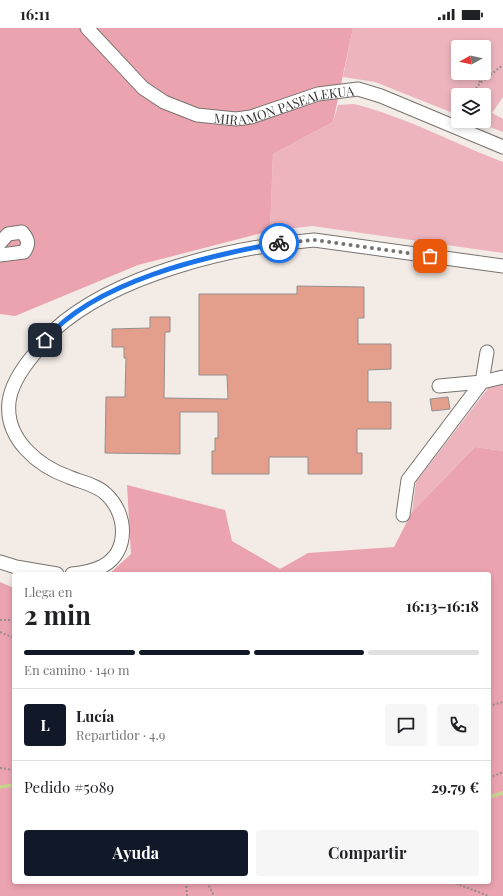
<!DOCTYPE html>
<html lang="es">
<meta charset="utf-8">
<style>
:root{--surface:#fff;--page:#f6f6f6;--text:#202124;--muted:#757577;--line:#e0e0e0;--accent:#111827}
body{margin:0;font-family:"Playfair Display",serif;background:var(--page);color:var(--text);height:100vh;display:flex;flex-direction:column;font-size:15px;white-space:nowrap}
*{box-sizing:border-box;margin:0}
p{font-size:13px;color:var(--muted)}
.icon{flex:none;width:22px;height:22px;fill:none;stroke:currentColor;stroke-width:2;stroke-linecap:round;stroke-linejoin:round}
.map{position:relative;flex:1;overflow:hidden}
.panel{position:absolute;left:12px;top:544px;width:479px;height:312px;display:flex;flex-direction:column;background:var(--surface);border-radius:4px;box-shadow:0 2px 6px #0003}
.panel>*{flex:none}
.needle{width:26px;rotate:262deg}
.fabs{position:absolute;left:451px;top:12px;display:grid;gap:8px}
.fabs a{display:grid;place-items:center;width:40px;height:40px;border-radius:4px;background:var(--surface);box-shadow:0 2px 6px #0003;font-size:20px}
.pin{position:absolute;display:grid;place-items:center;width:34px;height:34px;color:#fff;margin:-17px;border-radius:8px;box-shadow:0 2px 6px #0006}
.courier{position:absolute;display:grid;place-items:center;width:40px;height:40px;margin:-20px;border:3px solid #1a73e8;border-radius:50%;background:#fff;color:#222;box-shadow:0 1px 5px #0007}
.overview em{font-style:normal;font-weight:700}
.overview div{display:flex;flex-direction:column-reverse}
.overview{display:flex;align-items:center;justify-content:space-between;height:68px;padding:0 12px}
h1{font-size:26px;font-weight:700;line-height:30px}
.bar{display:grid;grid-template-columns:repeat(4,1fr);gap:6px 4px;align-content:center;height:48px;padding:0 12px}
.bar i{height:5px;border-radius:3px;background:var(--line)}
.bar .active{background:var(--accent)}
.bar p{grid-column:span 4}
.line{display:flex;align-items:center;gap:10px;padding:0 12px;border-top:1px solid var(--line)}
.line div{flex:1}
.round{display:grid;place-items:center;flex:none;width:42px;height:42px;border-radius:4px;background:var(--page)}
.cta{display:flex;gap:8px;margin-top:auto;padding:8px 12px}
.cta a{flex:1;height:46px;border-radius:4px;background:var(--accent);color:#fff;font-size:16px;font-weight:700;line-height:46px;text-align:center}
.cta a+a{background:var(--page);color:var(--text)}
.status{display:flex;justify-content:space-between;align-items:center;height:28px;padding:0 20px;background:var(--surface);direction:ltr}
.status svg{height:11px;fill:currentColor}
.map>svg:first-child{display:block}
</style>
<div class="status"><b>16:11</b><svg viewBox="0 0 49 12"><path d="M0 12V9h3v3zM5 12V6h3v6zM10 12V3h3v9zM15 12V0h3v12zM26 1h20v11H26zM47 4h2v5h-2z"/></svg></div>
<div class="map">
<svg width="503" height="868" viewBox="0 0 503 868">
<rect width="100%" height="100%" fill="#f2ebe6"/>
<path fill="#edb4be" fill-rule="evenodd" d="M 353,0 L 503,0 L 503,69 L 492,85 L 503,91 L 503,104 L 474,93 L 484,93 L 484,67 L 458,67 L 458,87 L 375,54 L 343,49 ZM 458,19 L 484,19 L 484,45 L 458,45 Z
M 354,76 C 406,89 453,115 503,134 L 503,225 L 312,198 L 270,203 L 273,126 L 333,94 L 338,77 Z
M 503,356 L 503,423 L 475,419 L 412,484 L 416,454 L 489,359 Z"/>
<path fill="#eca3b0" d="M 0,0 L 353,0 L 333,94 L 273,126 L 270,203 L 138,237 L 15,288 L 0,286 Z
M 475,419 L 503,423 L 503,868 L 0,868 L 0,554 L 14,560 L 14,854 L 489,854 L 489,546 L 109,546 L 131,526 L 127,457 L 225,482 L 232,513 L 280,541 L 308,525 L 394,519 L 412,484 Z"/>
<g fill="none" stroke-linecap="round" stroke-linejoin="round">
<path stroke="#c8d390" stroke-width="3.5" d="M 0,759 L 14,757
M 489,769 L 503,765"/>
</g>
<path fill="#e49e8c" stroke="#958e8c" d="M 297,258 L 364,259 L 364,290 L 358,290 L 358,316 L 391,316 L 391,341 L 368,342 L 368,374 L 391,374 L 391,401 L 357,401 L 357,425 L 362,425 L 362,446 L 308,446 L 308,429 L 269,429 L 269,446 L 212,446 L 212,423 L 215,423 L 215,410 L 218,410 L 218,384 L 180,384 L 180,426 L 105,425 L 106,369 L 125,369 L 126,330 L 124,330 L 124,319 L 112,319 L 112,301 L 150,300 L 150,289 L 170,289 L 170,304 L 165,304 L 164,370 L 228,371 L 227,347 L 199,347 L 199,266 L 297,266 Z
M 448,369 L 450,381 L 432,383 L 430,371 Z"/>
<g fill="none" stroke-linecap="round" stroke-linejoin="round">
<g stroke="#78736e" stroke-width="15">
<g id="minor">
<path id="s1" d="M 87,0 L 143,60 L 164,74 L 197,87 L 236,91 L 251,89 L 318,66 L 358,61 L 381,68 L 503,119"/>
<path d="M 0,215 L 8,206 L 22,204 C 28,211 30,216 24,224 L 0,227"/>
<path d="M 439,358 L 482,354 L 503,349"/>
<path d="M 403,487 L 408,452 L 482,354 L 487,324"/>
<path d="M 0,534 L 16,539 L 57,546"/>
<path d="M 72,546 C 83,545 93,543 103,538 C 130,523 127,485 106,466 C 97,457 81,454 69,449 C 38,438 5,411 9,374 C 11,356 24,338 35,325 C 41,318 47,309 53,303 C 115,246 232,219 314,212 L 503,238"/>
</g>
</g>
<path stroke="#95908d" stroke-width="2" stroke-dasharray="2 2" stroke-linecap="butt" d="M 473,13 L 474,19
M 477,45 L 480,55
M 471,67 L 480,55 L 503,37
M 0,592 L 14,592
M 0,604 L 14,610
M 489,678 L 503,674
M 0,740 L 14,742
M 489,750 L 503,744
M 186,854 L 187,868
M 207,854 L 214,868
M 452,854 L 489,868"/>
<use href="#minor" stroke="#fff" stroke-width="13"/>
</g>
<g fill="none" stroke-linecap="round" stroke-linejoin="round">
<path stroke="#787370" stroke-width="4" stroke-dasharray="0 7.2" d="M 279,215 L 314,212 L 430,228"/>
<path stroke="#1a73e8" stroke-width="5" d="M 45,312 C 95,253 206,228 279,215"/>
</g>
<g text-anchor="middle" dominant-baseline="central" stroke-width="4" stroke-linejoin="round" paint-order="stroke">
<g font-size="13" fill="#363331" stroke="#f2ebe6">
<text stroke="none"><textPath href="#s1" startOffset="232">MIRAMON PASEALEKUA</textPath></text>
</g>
</g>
</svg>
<div class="fabs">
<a><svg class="needle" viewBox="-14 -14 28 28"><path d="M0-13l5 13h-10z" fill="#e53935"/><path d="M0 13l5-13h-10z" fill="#757577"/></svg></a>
<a><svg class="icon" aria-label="layers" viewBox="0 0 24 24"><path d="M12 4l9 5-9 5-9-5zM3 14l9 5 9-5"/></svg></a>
</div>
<div class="pin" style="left:430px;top:228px;background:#ea580c"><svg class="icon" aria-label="bag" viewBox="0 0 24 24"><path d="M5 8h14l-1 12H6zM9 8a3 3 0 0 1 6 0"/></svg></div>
<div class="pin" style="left:45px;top:312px;background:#1f2937"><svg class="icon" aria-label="home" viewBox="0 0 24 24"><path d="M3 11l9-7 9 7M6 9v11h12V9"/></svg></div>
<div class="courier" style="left:279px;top:215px"><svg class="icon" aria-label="bike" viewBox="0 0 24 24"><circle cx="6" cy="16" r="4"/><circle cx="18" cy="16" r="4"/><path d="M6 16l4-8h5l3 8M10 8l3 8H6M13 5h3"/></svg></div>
<section class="panel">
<div class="overview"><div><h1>2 min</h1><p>Llega en</p></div><em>16:13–16:18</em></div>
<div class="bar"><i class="active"></i><i class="active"></i><i class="active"></i><i></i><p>En camino · 140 m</p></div>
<div class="line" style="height:72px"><b class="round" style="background:var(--accent);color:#fff">L</b><div><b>Lucía</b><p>Repartidor · 4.9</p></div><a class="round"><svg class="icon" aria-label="chat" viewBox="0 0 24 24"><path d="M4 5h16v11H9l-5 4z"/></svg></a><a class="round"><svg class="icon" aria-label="phone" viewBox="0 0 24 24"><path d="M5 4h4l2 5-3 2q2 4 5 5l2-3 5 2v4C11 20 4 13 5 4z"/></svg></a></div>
<div class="line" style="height:52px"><div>Pedido #5089</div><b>29.79 €</b></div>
<div class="cta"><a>Ayuda</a><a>Compartir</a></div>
</section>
</div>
